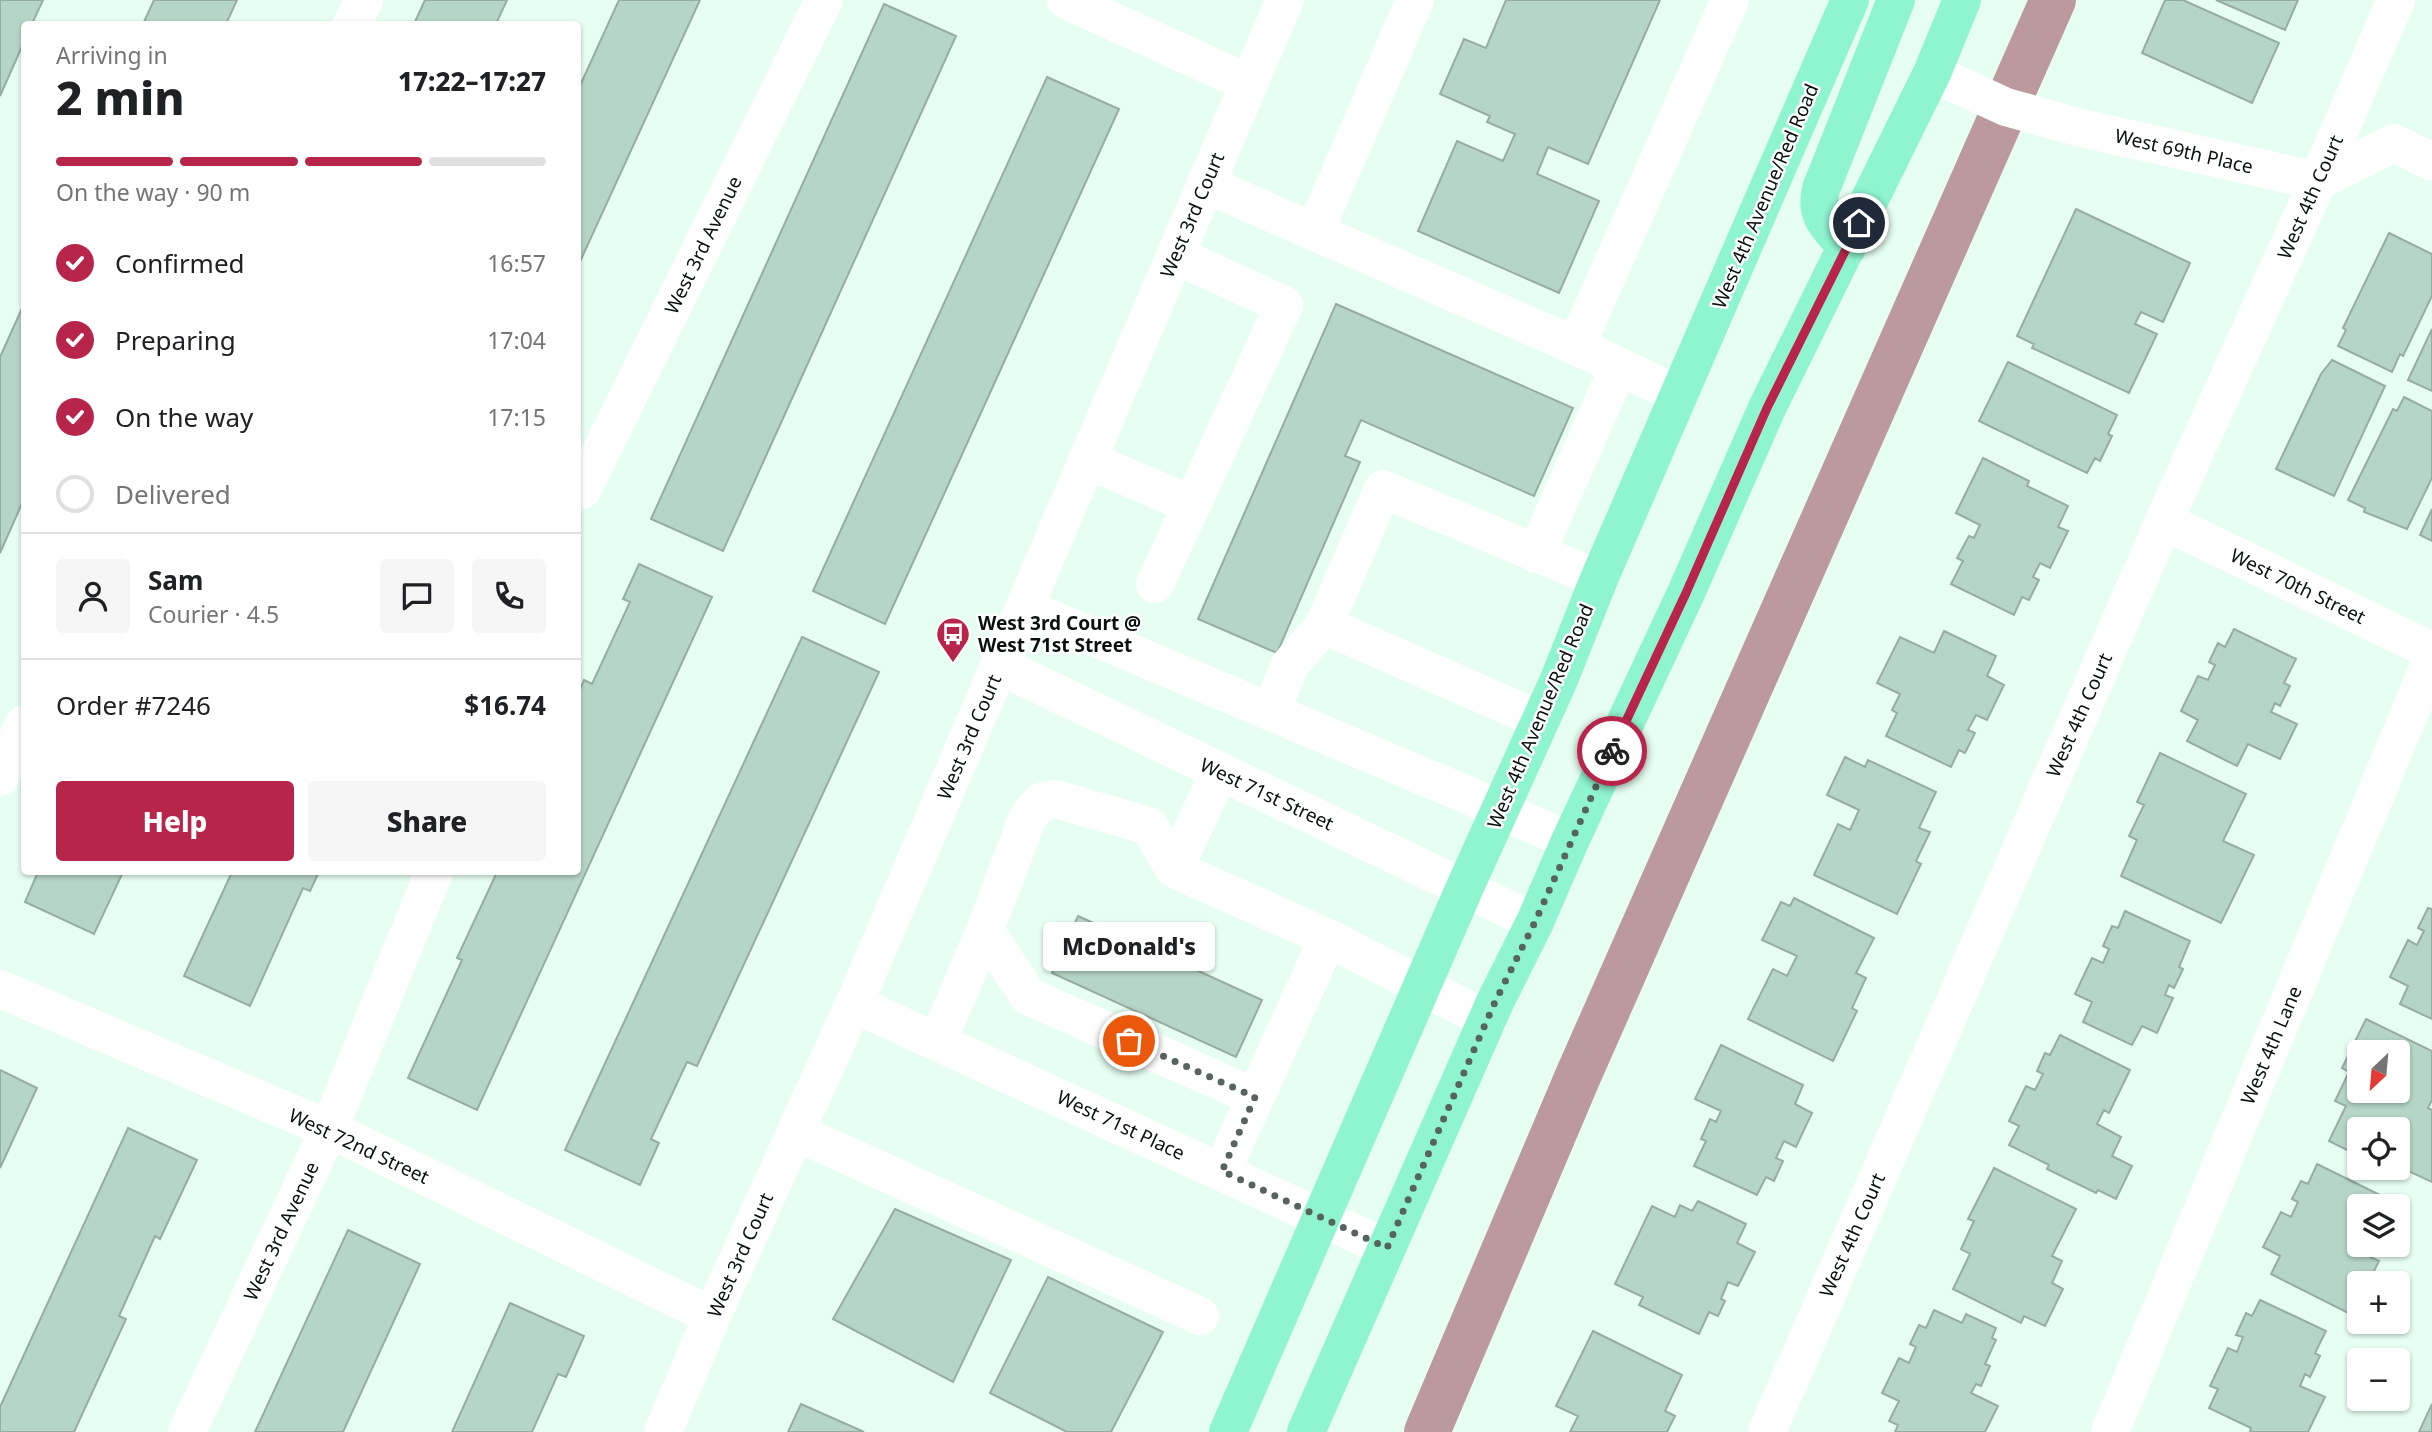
<!DOCTYPE html>
<meta charset="utf-8">
<style>
:root{--surface:#fff;--page:#f6f6f6;--text:#202124;--muted:#757577;--line:#e0e0e0;--accent:#b7264a}
body{margin:0;font-family:"Noto Sans",sans-serif;background:var(--page);color:var(--text);height:100vh;display:flex;flex-direction:column;font-size:26px;white-space:nowrap}
*{box-sizing:border-box;margin:0}
p{font-size:23px;color:var(--muted)}
.icon{flex:none;width:38px;height:38px;fill:none;stroke:currentColor;stroke-width:2;stroke-linecap:round;stroke-linejoin:round}
.map{position:relative;flex:1;overflow:hidden}
.details{position:absolute;left:21px;top:21px;width:560px;height:854px;display:flex;flex-direction:column;background:var(--surface);border-radius:7px;box-shadow:0 2px 5px #0004}
.details>*{flex:none}
.needle{width:46px;rotate:206deg}
.buttons{position:absolute;left:2347px;top:1040px;display:grid;gap:14px}
.buttons a{display:grid;place-items:center;width:63px;height:63px;border-radius:7px;background:var(--surface);box-shadow:0 2px 5px #0004;font-size:35px}
.pin{position:absolute;display:grid;place-items:center;width:60px;height:60px;color:#fff;margin:-30px;border:4px solid #fff;border-radius:50%;box-shadow:0 2px 7px #0007}
.courier{position:absolute;display:grid;place-items:center;width:70px;height:70px;margin:-35px;border:5px solid #b7264a;border-radius:50%;background:#fff;color:#222;box-shadow:0 2px 9px #0007}
.bubble{position:absolute;height:49px;border-radius:7px;background:var(--surface);box-shadow:0 2px 5px #0004;font-size:23px;font-weight:800;line-height:49px;text-align:center}
.summary em{font-style:normal;font-weight:800}
.summary div{display:flex;flex-direction:column-reverse}
.summary{display:flex;align-items:center;justify-content:space-between;height:119px;padding:0 35px}
h1{font-size:46px;font-weight:800;line-height:52px}
.bar{display:grid;grid-template-columns:repeat(4,1fr);gap:10px 7px;align-content:center;height:84px;padding:0 35px}
.bar i{height:9px;border-radius:5px;background:var(--line)}
.bar .selected{background:var(--accent)}
.bar p{grid-column:span 4}
.line{display:flex;align-items:center;gap:18px;padding:0 35px;border-top:2px solid var(--line)}
.line div{flex:1}
.round{display:grid;place-items:center;flex:none;width:74px;height:74px;border-radius:7px;background:var(--page)}
ol{padding:0 35px;list-style:none}
li{display:flex;align-items:center;gap:21px;height:77px}
li p{margin-inline-start:auto}
li .icon{padding:7px;border-radius:50%;background:var(--accent);color:#fff;stroke-width:4}
li:last-child{color:var(--muted)}
li i{width:38px;height:38px;border:4px solid var(--line);border-radius:50%}
.button{display:flex;gap:14px;margin-top:auto;padding:14px 35px}
.button a{flex:1;height:80px;border-radius:7px;background:var(--accent);color:#fff;font-size:28px;font-weight:800;line-height:80px;text-align:center}
.button a+a{background:var(--page);color:var(--text)}
.map>svg:first-child{display:block}
</style>
<div class="map">
<svg width="2432" height="1432" viewBox="0 0 2432 1432">
<rect width="100%" height="100%" fill="#e7fef3"/>
<g fill="none" stroke-linecap="round" stroke-linejoin="round">
<path stroke="#bc999c" stroke-width="46" d="M 1427,1432 L 1578,1076 L 2053,0"/>
</g>
<path fill="#b5d6c6" stroke="#97aca2" stroke-width="2" fill-rule="evenodd" d="M 0,0 L 43,0 L 32,24 L 24,24 L 24,42 L 0,96 Z
M 154,0 L 237,0 L 226,24 L 143,24 Z
M 425,0 L 507,0 L 496,24 L 414,24 Z
M 619,0 L 700,0 L 578,266 L 578,90 Z
M 1506,0 L 1660,0 L 1588,164 L 1548,147 L 1537,174 L 1599,201 L 1559,293 L 1418,231 L 1457,141 L 1503,161 L 1515,134 L 1487,122 L 1490,116 L 1440,94 L 1464,39 L 1486,48 Z
M 2165,0 L 2183,0 L 2279,43 L 2252,103 L 2142,53 Z
M 2216,0 L 2298,0 L 2285,30 Z
M 884,4 L 956,36 L 723,551 L 651,519 Z
M 1047,77 L 1119,109 L 885,624 L 813,591 Z
M 2076,209 L 2190,263 L 2163,322 L 2141,312 L 2135,324 L 2157,334 L 2129,393 L 2032,348 L 2034,344 L 2017,336 Z
M 2389,233 L 2432,254 L 2432,296 L 2403,356 L 2400,354 L 2392,372 L 2338,346 L 2346,330 L 2343,328 Z
M 24,304 L 24,499 L 0,553 L 0,357 Z
M 1336,304 L 1573,408 L 1534,496 L 1361,420 L 1345,456 L 1360,462 L 1277,653 L 1198,619 Z
M 2432,329 L 2432,391 L 2408,380 Z
M 2332,360 L 2385,386 L 2334,496 L 2276,469 L 2321,374 Z
M 2008,362 L 2117,415 L 2108,434 L 2112,436 L 2100,461 L 2095,458 L 2087,473 L 1979,421 Z
M 2404,397 L 2432,411 L 2432,478 L 2407,529 L 2364,512 L 2365,508 L 2348,500 L 2393,409 L 2397,411 Z
M 1983,458 L 2029,481 L 2027,486 L 2068,506 L 2058,527 L 2068,531 L 2050,568 L 2040,563 L 2033,577 L 2039,580 L 2029,600 L 2022,597 L 2014,615 L 1951,584 L 1963,561 L 1957,558 L 1969,536 L 1974,538 L 1980,525 L 1956,513 Z
M 2432,509 L 2432,541 L 2420,535 Z
M 639,564 L 712,597 L 477,1110 L 408,1078 L 462,960 L 457,958 L 497,872 L 578,872 L 578,695 L 584,680 L 592,684 L 630,602 L 623,599 Z
M 2234,629 L 2296,659 L 2284,683 L 2290,686 L 2280,706 L 2275,703 L 2271,712 L 2297,724 L 2280,759 L 2248,744 L 2237,766 L 2187,741 L 2198,720 L 2181,711 L 2198,676 L 2208,680 L 2215,665 L 2209,662 L 2218,643 L 2225,647 Z
M 1944,631 L 1996,656 L 1987,676 L 2004,685 L 1987,720 L 1976,715 L 1968,730 L 1975,733 L 1965,753 L 1959,750 L 1951,767 L 1886,736 L 1897,713 L 1892,710 L 1900,694 L 1877,683 L 1900,637 L 1934,653 Z
M 802,637 L 879,672 L 697,1066 L 687,1062 L 651,1139 L 659,1143 L 640,1185 L 565,1150 Z
M 2160,753 L 2246,794 L 2223,841 L 2254,855 L 2221,923 L 2121,876 L 2137,840 L 2129,836 L 2144,805 L 2137,802 Z
M 1845,757 L 1865,767 L 1868,760 L 1936,792 L 1919,828 L 1930,832 L 1916,861 L 1921,864 L 1897,914 L 1814,875 L 1838,824 L 1850,830 L 1859,810 L 1827,795 Z
M 38,872 L 123,872 L 94,934 L 25,902 Z
M 232,872 L 319,872 L 310,891 L 303,888 L 250,1006 L 184,976 Z
M 1794,898 L 1874,938 L 1856,973 L 1866,978 L 1852,1008 L 1857,1011 L 1833,1061 L 1748,1019 L 1773,969 L 1787,976 L 1797,956 L 1762,940 L 1781,902 L 1790,906 Z
M 2428,908 L 2432,909 L 2432,1019 L 2400,1004 L 2408,986 L 2390,977 L 2408,940 L 2417,945 L 2424,931 L 2418,928 Z
M 2125,911 L 2190,941 L 2179,967 L 2183,969 L 2174,988 L 2169,985 L 2165,995 L 2173,998 L 2157,1033 L 2142,1026 L 2132,1045 L 2083,1022 L 2092,1002 L 2075,994 L 2092,958 L 2103,963 L 2109,949 L 2103,946 L 2112,926 L 2118,928 Z
M 1078,916 L 1262,1000 L 1236,1057 L 1052,973 Z
M 2366,1019 L 2432,1051 L 2432,1100 L 2428,1108 L 2432,1110 L 2432,1182 L 2400,1167 L 2397,1174 L 2383,1167 L 2398,1167 L 2398,1129 L 2359,1129 L 2359,1156 L 2329,1141 L 2346,1106 L 2335,1101 L 2349,1072 L 2342,1068 ZM 2359,1052 L 2398,1052 L 2398,1090 L 2359,1090 Z
M 2060,1035 L 2130,1070 L 2109,1113 L 2104,1110 L 2097,1124 L 2121,1137 L 2112,1156 L 2132,1166 L 2116,1199 L 2098,1190 L 2096,1193 L 2047,1169 L 2049,1165 L 2009,1145 L 2019,1126 L 2009,1121 L 2026,1086 L 2035,1090 L 2043,1074 L 2037,1071 L 2045,1053 L 2050,1055 Z
M 1721,1045 L 1803,1085 L 1795,1104 L 1812,1113 L 1796,1147 L 1784,1141 L 1776,1158 L 1783,1161 L 1774,1181 L 1766,1177 L 1757,1195 L 1694,1166 L 1706,1141 L 1701,1139 L 1710,1119 L 1716,1122 L 1721,1111 L 1695,1099 Z
M 0,1070 L 37,1088 L 0,1168 Z
M 128,1128 L 197,1160 L 160,1239 L 155,1236 L 119,1316 L 126,1319 L 74,1432 L 0,1432 L 0,1407 Z
M 2317,1164 L 2380,1195 L 2375,1206 L 2359,1206 L 2359,1240 L 2353,1249 L 2379,1261 L 2368,1283 L 2359,1283 L 2359,1301 L 2352,1315 L 2271,1274 L 2280,1256 L 2263,1247 L 2281,1212 L 2291,1217 L 2298,1202 L 2292,1199 L 2301,1181 L 2308,1184 Z
M 1994,1168 L 2076,1209 L 2052,1256 L 2062,1261 L 2052,1283 L 2063,1289 L 2045,1326 L 2024,1316 L 2021,1323 L 1953,1289 L 1970,1254 L 1961,1249 L 1974,1221 L 1968,1219 Z
M 1698,1201 L 1746,1224 L 1737,1243 L 1755,1252 L 1738,1286 L 1728,1282 L 1721,1299 L 1725,1301 L 1718,1316 L 1709,1312 L 1699,1334 L 1639,1305 L 1643,1297 L 1615,1284 L 1652,1206 L 1675,1217 L 1680,1205 L 1692,1211 Z
M 895,1209 L 1011,1260 L 953,1382 L 833,1319 Z
M 348,1230 L 420,1264 L 343,1432 L 255,1432 Z
M 1048,1277 L 1163,1332 L 1111,1432 L 1067,1432 L 990,1393 Z
M 2260,1300 L 2326,1331 L 2315,1353 L 2320,1356 L 2310,1377 L 2305,1374 L 2300,1386 L 2325,1397 L 2308,1432 L 2250,1432 L 2251,1428 L 2209,1408 L 2218,1389 L 2210,1386 L 2228,1348 L 2237,1352 L 2243,1337 L 2236,1335 L 2246,1313 L 2252,1316 Z
M 510,1303 L 584,1336 L 566,1377 L 558,1374 L 532,1432 L 452,1432 Z
M 1934,1310 L 1962,1323 L 1966,1314 L 1996,1328 L 1992,1338 L 1996,1340 L 1985,1364 L 1990,1366 L 1981,1386 L 1976,1384 L 1971,1393 L 1998,1406 L 1985,1432 L 1895,1432 L 1898,1425 L 1889,1421 L 1899,1401 L 1882,1393 L 1899,1358 L 1909,1363 L 1916,1347 L 1910,1344 L 1919,1325 L 1926,1328 Z
M 1593,1331 L 1682,1375 L 1665,1411 L 1675,1416 L 1667,1432 L 1570,1432 L 1578,1416 L 1556,1406 Z
M 801,1404 L 864,1432 L 788,1432 Z
M 2432,1404 L 2432,1432 L 2419,1432 Z"/>
<g fill="none" stroke-linecap="round" stroke-linejoin="round">
<path stroke="#fff" stroke-width="38" d="M 1066,0 L 1248,83
M 352,24 L 364,0
M 1932,73 L 2006,107 L 2081,128 L 2318,181 L 2394,143 L 2432,162
M 1205,184 L 1576,346 L 1679,395
M 1315,231 L 1415,0
M 1175,255 L 1284,305 L 1192,505
M 1576,346 L 1730,0
M 1088,460 L 1192,505 L 1155,584
M 582,490 L 824,0
M 2164,521 L 2432,651
M 1536,554 L 1619,366
M 1025,608 L 1458,791 L 1570,841
M 1324,625 L 1540,720
M 1000,666 L 1535,922
M 1271,711 L 1290,665 L 1324,625 L 1383,489 L 1599,579
M 0,777 L 24,724
M 1174,869 L 1220,771
M 985,930 L 1028,996 L 1255,1097
M 0,989 L 329,1129 L 712,1316
M 854,1004 L 1387,1248
M 938,1041 L 985,930 L 1028,817 L 1041,802 L 1056,799 L 1149,826 L 1174,869 L 1328,938 L 1488,1020
M 796,1132 L 1200,1316
M 1222,1171 L 1328,938
M 187,1432 L 329,1129 L 434,872
M 663,1432 L 712,1316 L 854,1004 L 1285,0
M 1767,1432 L 2164,521 L 2318,181 L 2396,0
M 2110,1432 L 2432,659"/>
<path stroke="#8ff4d0" stroke-width="38" d="M 1847,248 C 1830,227 1814,218 1821,189 L 1896,0
M 1228,1432 L 1465,887 L 1558,682 L 1599,579 L 1850,0
M 1306,1432 L 1495,1002 L 1535,922 L 1570,841 L 1686,593 L 1767,408 L 1932,73 L 1962,0"/>
</g>
<g fill="none" stroke-linecap="round" stroke-linejoin="round">
<path stroke="#57645e" stroke-width="7" stroke-dasharray="0 12.6" d="M 1129,1041 L 1255,1097 L 1222,1171 L 1387,1248 L 1495,1002 L 1535,922 L 1612,751"/>
<path stroke="#b7264a" stroke-width="9" d="M 1612,751 L 1686,593 L 1767,408 L 1859,223"/>
</g>
<defs>
<g id="bus-pin" transform="scale(1.75)"><path d="M0 17L-7.5 6A9.5 9.5 0 1 1 7.5 6Z" fill="#b7264a" stroke="#fff"/><path d="M-5-6H5V4H4V6H2V4H-2V6H-4V4H-5ZM-3.5-4V0h7V-4ZM-3.5 1.2v1.5H-2V1.2ZM2 1.2v1.5H3.5V1.2Z" fill="#fff"/></g>
</defs>
<g fill-rule="evenodd">
<use href="#bus-pin" x="953" y="634"/>
</g>
<g text-anchor="middle" dominant-baseline="central" stroke-width="5" stroke-linejoin="round" paint-order="stroke">
<g font-size="19" fill="#09110d" stroke="#fff">
<text transform="translate(2184 151) rotate(13)">West 69th Place</text>
<text transform="translate(1765 196) rotate(-67)">West 4th Avenue/Red Road</text>
<text transform="translate(2310 197) rotate(-66)">West 4th Court</text>
<text transform="translate(1192 215) rotate(-67)">West 3rd Court</text>
<text transform="translate(703 245) rotate(-64)">West 3rd Avenue</text>
<text transform="translate(2298 586) rotate(26)">West 70th Street</text>
<text transform="translate(2079 715) rotate(-66)">West 4th Court</text>
<text transform="translate(1540 716) rotate(-67)">West 4th Avenue/Red Road</text>
<text transform="translate(969 737) rotate(-67)">West 3rd Court</text>
<text transform="translate(1267 794) rotate(25)">West 71st Street</text>
<text transform="translate(2271 1045) rotate(-67)">West 4th Lane</text>
<text transform="translate(1121 1125) rotate(25)">West 71st Place</text>
<text transform="translate(359 1146) rotate(25)">West 72nd Street</text>
<text transform="translate(281 1231) rotate(-65)">West 3rd Avenue</text>
<text transform="translate(1852 1235) rotate(-66)">West 4th Court</text>
<text transform="translate(740 1255) rotate(-66)">West 3rd Court</text>
</g>
<g font-size="19" font-weight="bold" fill="#09110d" stroke="#fff" text-anchor="start">
<text x="978" y="623">West 3rd Court @<tspan x="978" dy="22">West 71st Street</tspan></text>
</g>
</g>
</svg>
<div class="buttons">
<a><svg class="needle" viewBox="-14 -14 28 28"><path d="M0-13l5 13h-10z" fill="#e53935"/><path d="M0 13l5-13h-10z" fill="#757577"/></svg></a>
<a><svg class="icon" aria-label="locate" viewBox="0 0 24 24"><circle cx="12" cy="12" r="6"/><path d="M12 2v4M12 18v4M2 12h4M18 12h4"/></svg></a>
<a><svg class="icon" aria-label="layers" viewBox="0 0 24 24"><path d="M12 4l9 5-9 5-9-5zM3 14l9 5 9-5"/></svg></a>
<a>+</a>
<a>−</a>
</div>
<div class="pin" style="left:1129px;top:1041px;background:#ea580c"><svg class="icon" aria-label="bag" viewBox="0 0 24 24"><path d="M5 8h14l-1 12H6zM9 8a3 3 0 0 1 6 0"/></svg></div>
<div class="pin" style="left:1859px;top:223px;background:#1f2937"><svg class="icon" aria-label="home" viewBox="0 0 24 24"><path d="M3 11l9-7 9 7M6 9v11h12V9"/></svg></div>
<div class="courier" style="left:1612px;top:751px"><svg class="icon" aria-label="bike" viewBox="0 0 24 24"><circle cx="6" cy="16" r="4"/><circle cx="18" cy="16" r="4"/><path d="M6 16l4-8h5l3 8M10 8l3 8H6M13 5h3"/></svg></div>
<div class="bubble" style="left:1043px;top:922px;width:172px">McDonald's</div>
<section class="details">
<div class="summary"><div><h1>2 min</h1><p>Arriving in</p></div><em>17:22–17:27</em></div>
<div class="bar"><i class="selected"></i><i class="selected"></i><i class="selected"></i><i></i><p>On the way · 90 m</p></div>
<ol>
<li><svg class="icon" aria-label="check" viewBox="0 0 24 24"><path d="M5 12l5 5 9-10"/></svg>Confirmed<p>16:57</p></li>
<li><svg class="icon" aria-label="check" viewBox="0 0 24 24"><path d="M5 12l5 5 9-10"/></svg>Preparing<p>17:04</p></li>
<li><svg class="icon" aria-label="check" viewBox="0 0 24 24"><path d="M5 12l5 5 9-10"/></svg>On the way<p>17:15</p></li>
<li><i></i>Delivered</li>
</ol>
<div class="line" style="height:126px"><a class="round"><svg class="icon" aria-label="person" viewBox="0 0 24 24"><circle cx="12" cy="8" r="4"/><path d="M4 21q1-7 8-7t8 7"/></svg></a><div><b>Sam</b><p>Courier · 4.5</p></div><a class="round"><svg class="icon" aria-label="chat" viewBox="0 0 24 24"><path d="M4 5h16v11H9l-5 4z"/></svg></a><a class="round"><svg class="icon" aria-label="phone" viewBox="0 0 24 24"><path d="M5 4h4l2 5-3 2q2 4 5 5l2-3 5 2v4C11 20 4 13 5 4z"/></svg></a></div>
<div class="line" style="height:91px"><div>Order #7246</div><b>$16.74</b></div>
<div class="button"><a>Help</a><a>Share</a></div>
</section>
</div>
